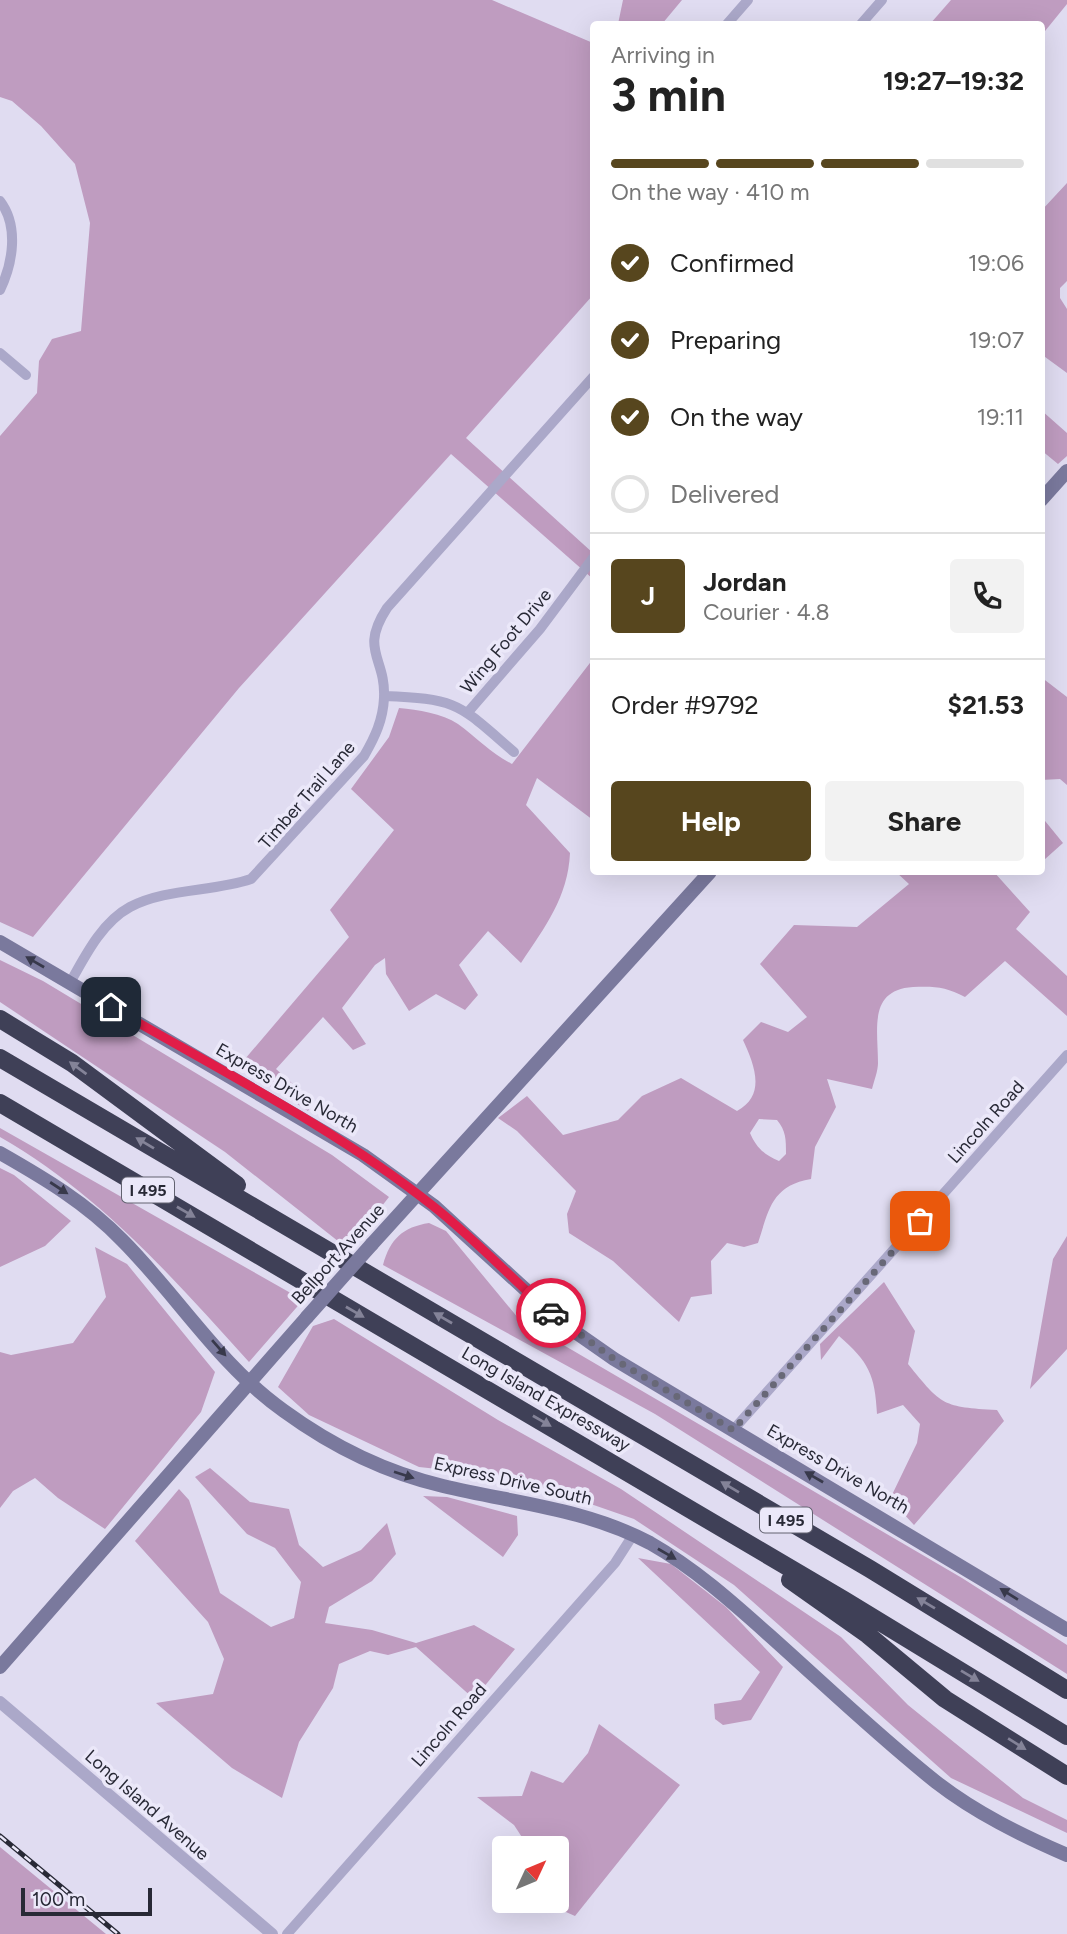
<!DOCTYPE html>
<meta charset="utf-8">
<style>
:root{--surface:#fff;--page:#f2f2f2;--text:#222;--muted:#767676;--line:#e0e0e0;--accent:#57461e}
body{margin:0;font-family:Figtree,sans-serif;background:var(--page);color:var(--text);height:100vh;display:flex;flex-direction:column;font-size:26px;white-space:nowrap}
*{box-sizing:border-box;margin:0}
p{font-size:23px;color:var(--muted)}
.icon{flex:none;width:38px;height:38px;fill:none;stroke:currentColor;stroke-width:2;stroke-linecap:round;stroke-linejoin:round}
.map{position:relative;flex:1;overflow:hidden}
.details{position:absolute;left:590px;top:21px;width:455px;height:854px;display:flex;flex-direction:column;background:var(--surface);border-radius:7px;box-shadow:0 7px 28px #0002}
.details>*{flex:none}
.needle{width:46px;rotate:46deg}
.tools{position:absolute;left:492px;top:1836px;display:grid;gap:14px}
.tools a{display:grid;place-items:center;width:77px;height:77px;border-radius:7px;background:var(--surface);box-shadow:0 7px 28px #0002;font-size:35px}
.scale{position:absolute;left:21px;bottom:18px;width:131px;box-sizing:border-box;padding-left:7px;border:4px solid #282936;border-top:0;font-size:19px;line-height:24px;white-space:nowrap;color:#282936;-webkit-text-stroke:5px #ebe8f9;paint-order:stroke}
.pin{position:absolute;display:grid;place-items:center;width:60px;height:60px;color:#fff;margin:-30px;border-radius:14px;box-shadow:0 4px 10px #0006}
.courier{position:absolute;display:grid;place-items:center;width:70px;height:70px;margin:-35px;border:5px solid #e11d48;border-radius:50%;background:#fff;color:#222;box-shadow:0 2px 9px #0007}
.head em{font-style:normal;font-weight:700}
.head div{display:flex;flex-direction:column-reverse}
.head{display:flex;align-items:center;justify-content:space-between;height:119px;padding:0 21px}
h1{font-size:46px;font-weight:700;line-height:52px}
.bar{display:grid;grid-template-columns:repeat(4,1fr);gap:10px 7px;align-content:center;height:84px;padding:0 21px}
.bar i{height:9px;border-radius:5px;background:var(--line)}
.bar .selected{background:var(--accent)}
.bar p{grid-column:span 4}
.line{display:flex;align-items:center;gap:18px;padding:0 21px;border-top:2px solid var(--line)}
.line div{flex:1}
.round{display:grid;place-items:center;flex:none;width:74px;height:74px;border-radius:7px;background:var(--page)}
ol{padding:0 21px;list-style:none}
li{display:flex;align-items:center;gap:21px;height:77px}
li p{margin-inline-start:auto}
li .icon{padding:7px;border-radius:50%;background:var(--accent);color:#fff;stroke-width:4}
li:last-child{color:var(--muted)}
li i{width:38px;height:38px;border:4px solid var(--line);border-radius:50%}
.primary-button{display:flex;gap:14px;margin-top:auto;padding:14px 21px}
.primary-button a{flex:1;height:80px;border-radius:7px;background:var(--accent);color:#fff;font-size:28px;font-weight:700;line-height:80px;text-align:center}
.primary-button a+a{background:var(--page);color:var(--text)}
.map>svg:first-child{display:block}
</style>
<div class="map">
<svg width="1067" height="1934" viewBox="0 0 1067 1934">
<rect width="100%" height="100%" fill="#e0dcf1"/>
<path fill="#bf9cc0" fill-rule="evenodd" d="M 0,0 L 492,0 L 593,43 L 593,295 L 466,438 L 593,553 L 593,579 L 451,454 L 239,688 L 33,937 L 0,922 L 0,436 L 37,393 L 39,361 L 52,339 L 81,331 L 90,223 L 75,164 L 41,126 L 12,101 L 0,97 Z
M 623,0 L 682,0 L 662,24 L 618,24 Z
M 951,0 L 1067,0 L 1067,4 L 1041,36 L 1041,24 L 930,24 Z
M 1067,183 L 1067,281 L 1060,288 L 1060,298 L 1067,309 L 1067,373 L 1041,354 L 1041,211 Z
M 1041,410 L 1067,433 L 1067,456 L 1058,464 L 1041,450 Z
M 593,659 L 593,820 L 537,778 L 526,805 L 570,853 C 568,897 545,927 521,963 L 488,931 L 459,965 L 478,995 L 465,1010 L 436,994 L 409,1011 L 386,974 L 385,958 L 375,965 L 342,1008 L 366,1044 L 353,1050 L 323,1017 L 276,1069 L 313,1102 L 308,1111 L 239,1066 L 349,937 L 330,910 L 394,830 L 351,789 L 389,737 L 399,708 C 418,710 442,713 458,724 C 477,738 491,753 512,764 Z
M 1041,677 L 1067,697 L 1067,785 L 1060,779 L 1041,780 Z
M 1041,816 L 1063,843 L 1044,860 L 1041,858 Z
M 896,872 L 994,872 L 1030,912 L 1016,929 L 1067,976 L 1067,1016 L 1005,961 L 965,997 C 946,987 935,986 913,987 C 868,990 878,1029 878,1063 C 878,1071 874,1081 872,1089 L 827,1079 L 836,1107 L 815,1147 L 811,1179 C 771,1186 769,1210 758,1243 L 744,1247 L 727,1243 L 711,1261 L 712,1294 L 691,1297 L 679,1322 L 613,1261 L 569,1233 L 567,1214 L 576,1191 L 517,1131 L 498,1118 L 527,1096 L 563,1135 L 618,1120 L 642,1096 L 681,1078 L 737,1111 C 767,1095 754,1064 743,1040 L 761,1022 L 788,1032 L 807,1017 L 760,964 L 794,925 L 857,927 L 909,884 ZM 759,1119 L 777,1120 C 786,1131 786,1139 786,1154 L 779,1161 C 764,1155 756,1147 750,1133 Z
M 0,960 L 43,981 L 332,1155 L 389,1197 L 348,1249 L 225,1152 L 0,1002 Z
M 0,1128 L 303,1300 L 249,1362 C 172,1277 101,1195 0,1137 Z
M 0,1168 L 14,1175 L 71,1221 L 45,1246 L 0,1267 Z
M 429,1223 L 446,1231 L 519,1319 L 962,1578 L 1067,1645 L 1067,1674 L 655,1414 L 383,1265 C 390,1239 403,1227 429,1223 Z
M 1067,1236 L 1067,1349 L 1030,1389 L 1053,1259 Z
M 95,1247 L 127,1264 L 215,1372 L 201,1412 L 105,1529 L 58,1498 L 35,1478 L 13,1491 L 0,1508 L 0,1352 L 11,1355 L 73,1343 L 106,1297 Z
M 884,1282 L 915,1331 L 908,1364 C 942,1406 943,1407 997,1410 L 1004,1421 L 914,1525 L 890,1499 L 917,1443 L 920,1424 L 903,1405 L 877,1414 C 875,1375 869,1362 839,1336 L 821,1360 L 820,1344 Z
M 334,1319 L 498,1420 L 621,1489 L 841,1637 L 908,1705 L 1023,1798 L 1067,1820 L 1067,1833 L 951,1778 L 734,1585 L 634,1519 L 513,1477 L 419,1467 L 309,1415 L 278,1387 L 313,1326 Z
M 210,1468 L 250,1502 L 289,1509 L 299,1545 L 323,1567 L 361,1550 L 387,1523 L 396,1554 L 372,1581 L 329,1607 L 325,1623 L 372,1630 L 416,1643 L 474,1625 L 515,1649 L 474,1699 L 416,1647 L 388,1655 L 370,1651 L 339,1664 L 333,1688 L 299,1742 L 282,1798 L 232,1768 L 156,1703 L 213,1694 L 224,1659 L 208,1622 L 135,1541 L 179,1489 L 189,1500 L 220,1593 L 271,1627 L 294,1618 L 301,1582 L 275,1548 L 247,1534 L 195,1477 Z
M 423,1496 L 447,1497 L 517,1516 L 518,1535 L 503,1557 Z
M 638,1558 L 671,1564 L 726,1607 L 783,1667 L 751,1720 L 723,1725 L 715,1719 L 714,1704 L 741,1700 L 760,1672 Z
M 599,1724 L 680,1785 L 575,1916 L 541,1901 L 556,1900 L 556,1848 L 529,1848 L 514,1825 L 477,1797 L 522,1796 L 531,1771 L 563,1783 L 588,1753 Z
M 0,1847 L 106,1934 L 0,1934 Z"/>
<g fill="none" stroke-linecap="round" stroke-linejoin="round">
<path stroke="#aba8c9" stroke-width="10" d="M 727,24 L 748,0
M 861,24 L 882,0
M 0,201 C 19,226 13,263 0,290
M 0,353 L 26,375
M 384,696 C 460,699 458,704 514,752
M 469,711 L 540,629 L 593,558
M 70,983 C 85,956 102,922 130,907 C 166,888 213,892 251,879 L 364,756 C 375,737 383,720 384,698 C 386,657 359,651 387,608 L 593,377
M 733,1430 L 1067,1055
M 287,1934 L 615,1563 L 633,1535"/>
<path stroke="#aba8c9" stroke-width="12" d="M 0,1702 L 272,1934"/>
<path stroke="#7a799d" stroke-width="14" d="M 1041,500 L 1067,471
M 0,942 L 363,1155 L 434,1206 L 561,1322 L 614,1359 L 1067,1630
M 0,1153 C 44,1178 86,1203 122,1240 C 177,1295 220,1366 284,1411 C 332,1446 384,1472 443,1486 C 513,1503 584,1508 650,1543 C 694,1568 731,1601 769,1635 C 824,1684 878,1736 936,1782 C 976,1813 1021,1835 1067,1855
M 372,1244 L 710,872
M 0,1667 L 307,1317"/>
<path stroke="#3f4057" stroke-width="18" d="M 0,1019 L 72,1063 L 237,1185
M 0,1058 L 870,1569 L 1067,1690
M 0,1103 L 844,1600 L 1067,1736
M 790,1580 L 868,1635 L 945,1699 L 1067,1776"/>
<g stroke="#282936" stroke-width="5">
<path id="rail" d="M 0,1836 L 118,1934"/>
</g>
<use href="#rail" stroke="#ebe8f9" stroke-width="2.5" stroke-dasharray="8" stroke-linecap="butt"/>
<path stroke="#7a799d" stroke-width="14" d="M 307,1317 L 372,1244"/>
</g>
<defs><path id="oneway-solid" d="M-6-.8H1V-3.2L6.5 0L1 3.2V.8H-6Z" transform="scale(1.75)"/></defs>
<g fill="#38394b">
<use href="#oneway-solid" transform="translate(35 962) rotate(-150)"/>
<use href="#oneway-solid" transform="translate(59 1188) rotate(33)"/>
<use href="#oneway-solid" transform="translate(219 1348) rotate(49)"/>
<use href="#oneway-solid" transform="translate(404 1475) rotate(18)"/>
<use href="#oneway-solid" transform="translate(814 1477) rotate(-150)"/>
<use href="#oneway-solid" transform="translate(667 1554) rotate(30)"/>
<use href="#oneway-solid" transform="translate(1009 1594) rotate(-148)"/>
</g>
<g fill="#848398">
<use href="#oneway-solid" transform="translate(78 1068) rotate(-144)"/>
<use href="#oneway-solid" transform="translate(145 1143) rotate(-149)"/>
<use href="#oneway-solid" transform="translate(186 1212) rotate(30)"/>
<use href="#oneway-solid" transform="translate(355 1312) rotate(30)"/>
<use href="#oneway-solid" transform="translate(443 1318) rotate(-150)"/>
<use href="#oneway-solid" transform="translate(542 1421) rotate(30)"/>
<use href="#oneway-solid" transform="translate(730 1487) rotate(-149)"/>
<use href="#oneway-solid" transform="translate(926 1603) rotate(-149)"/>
<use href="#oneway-solid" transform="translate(970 1676) rotate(31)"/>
<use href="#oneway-solid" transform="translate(1017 1744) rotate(32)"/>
</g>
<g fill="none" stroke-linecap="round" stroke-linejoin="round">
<path stroke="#686877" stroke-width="7" stroke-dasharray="0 12.6" d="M 551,1313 L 614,1359 L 733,1430 L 920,1221"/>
<path stroke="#e11d48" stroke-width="9" d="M 111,1007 C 219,1070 335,1128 433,1206 C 475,1239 511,1278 551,1313"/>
</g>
<g text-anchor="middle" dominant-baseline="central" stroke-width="7" stroke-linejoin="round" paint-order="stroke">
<g fill="#ebe8f9" stroke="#626270" stroke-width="2">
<rect x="122" y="1177.5" width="52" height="25" rx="5"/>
<rect x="760" y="1507.5" width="52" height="25" rx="5"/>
</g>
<g font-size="16" font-weight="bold" fill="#282936">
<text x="148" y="1190">I 495</text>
<text x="786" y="1520">I 495</text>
</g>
<g font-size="18" fill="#282936" stroke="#ebe8f9">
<text transform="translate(506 641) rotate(-50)">Wing Foot Drive</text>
<text transform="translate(307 795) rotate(-49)">Timber Trail Lane</text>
<text transform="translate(287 1088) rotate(30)">Express Drive North</text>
<text transform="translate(986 1122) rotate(-48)">Lincoln Road</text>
<text transform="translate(338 1254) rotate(-48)">Bellport Avenue</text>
<text transform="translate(546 1399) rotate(30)">Long Island Expressway</text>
<text transform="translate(838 1469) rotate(30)">Express Drive North</text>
<text transform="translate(513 1481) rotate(13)">Express Drive South</text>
<text transform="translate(449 1725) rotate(-49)">Lincoln Road</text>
<text transform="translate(147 1805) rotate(41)">Long Island Avenue</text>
</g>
</g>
</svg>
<div class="tools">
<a><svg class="needle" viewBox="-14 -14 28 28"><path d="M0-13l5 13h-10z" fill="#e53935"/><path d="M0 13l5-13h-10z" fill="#767676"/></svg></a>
</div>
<div class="scale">100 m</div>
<div class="pin" style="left:920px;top:1221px;background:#ea580c"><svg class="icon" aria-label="bag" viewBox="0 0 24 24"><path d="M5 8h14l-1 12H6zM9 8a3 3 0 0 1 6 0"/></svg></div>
<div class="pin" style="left:111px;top:1007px;background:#1f2937"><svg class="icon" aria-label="home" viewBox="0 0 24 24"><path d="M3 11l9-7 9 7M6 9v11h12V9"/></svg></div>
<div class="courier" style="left:551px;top:1313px"><svg class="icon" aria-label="car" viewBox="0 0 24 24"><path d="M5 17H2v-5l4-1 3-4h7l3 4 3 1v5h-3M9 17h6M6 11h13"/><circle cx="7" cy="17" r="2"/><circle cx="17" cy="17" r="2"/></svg></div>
<section class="details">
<div class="head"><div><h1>3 min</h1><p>Arriving in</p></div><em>19:27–19:32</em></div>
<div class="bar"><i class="selected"></i><i class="selected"></i><i class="selected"></i><i></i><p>On the way · 410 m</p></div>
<ol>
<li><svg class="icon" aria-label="check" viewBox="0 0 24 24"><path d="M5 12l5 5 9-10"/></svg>Confirmed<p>19:06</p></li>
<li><svg class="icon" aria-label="check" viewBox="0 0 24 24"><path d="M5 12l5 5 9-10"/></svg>Preparing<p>19:07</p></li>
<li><svg class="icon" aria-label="check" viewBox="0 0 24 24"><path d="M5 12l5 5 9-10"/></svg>On the way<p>19:11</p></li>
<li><i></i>Delivered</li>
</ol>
<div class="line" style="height:126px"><b class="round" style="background:var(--accent);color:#fff">J</b><div><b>Jordan</b><p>Courier · 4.8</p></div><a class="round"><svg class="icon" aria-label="phone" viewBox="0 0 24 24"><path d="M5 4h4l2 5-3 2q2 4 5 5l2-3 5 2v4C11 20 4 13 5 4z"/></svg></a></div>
<div class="line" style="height:91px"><div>Order #9792</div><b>$21.53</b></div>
<div class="primary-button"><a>Help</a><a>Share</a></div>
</section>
</div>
